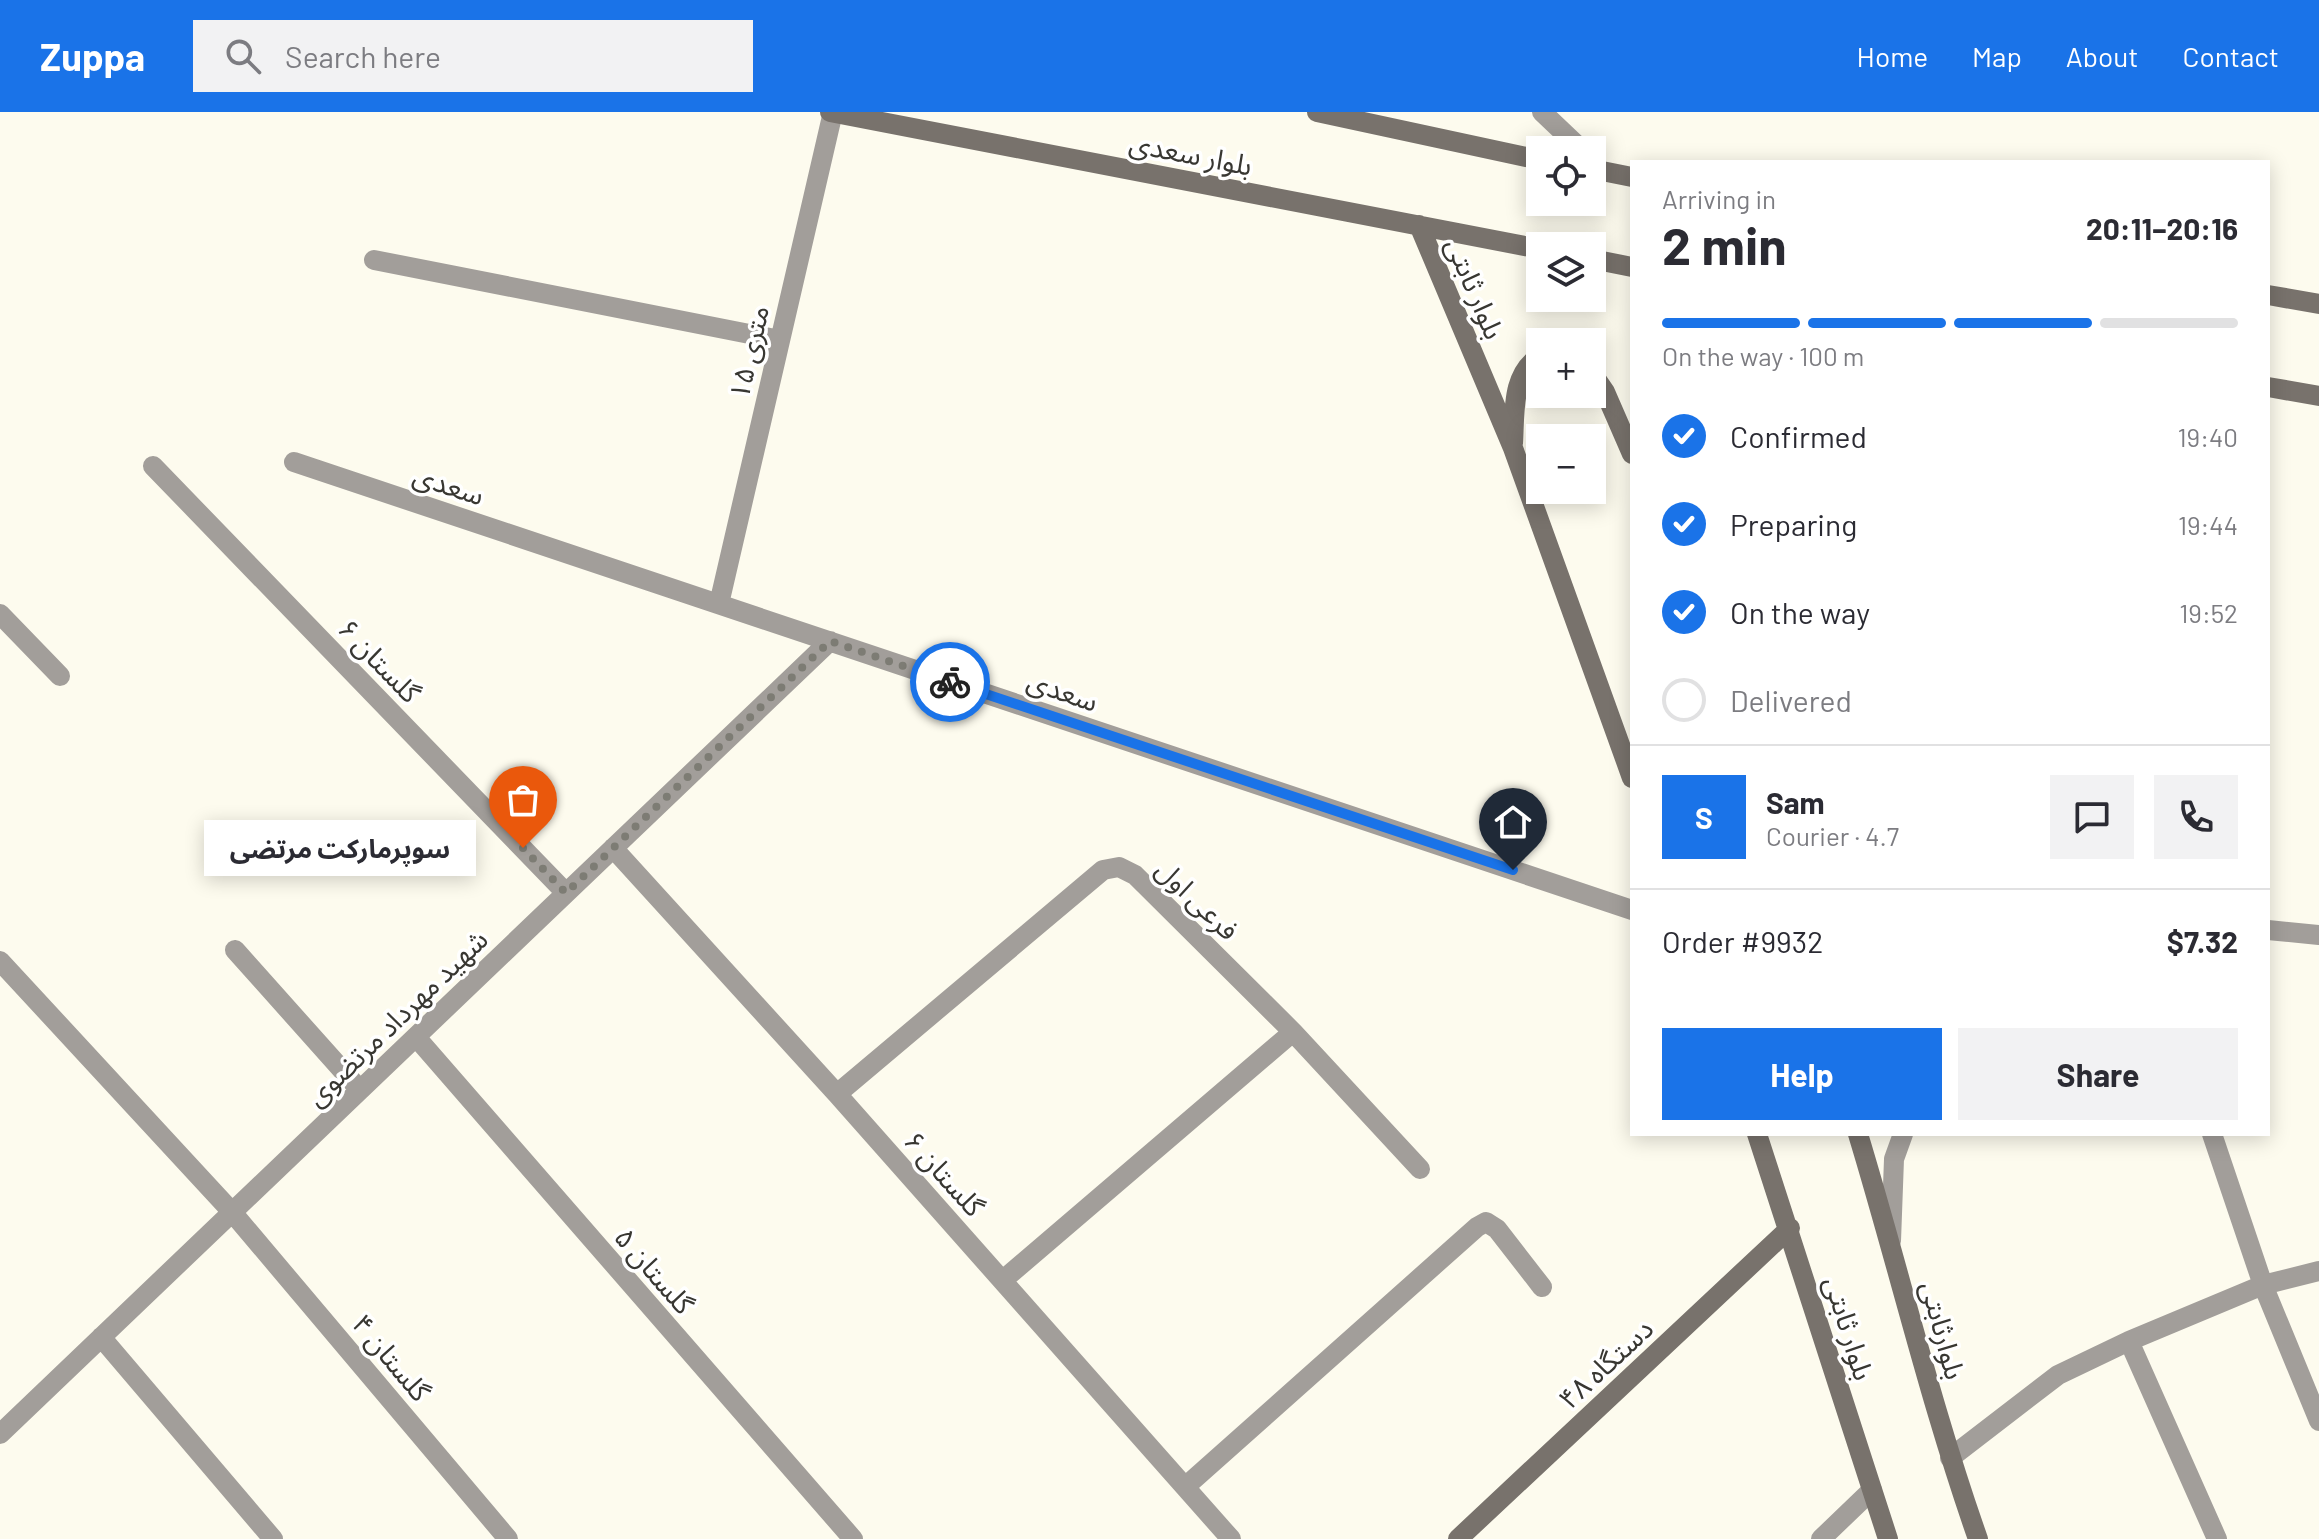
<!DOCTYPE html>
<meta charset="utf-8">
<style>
:root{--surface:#fff;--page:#f2f2f3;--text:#2b2b33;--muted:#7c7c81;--line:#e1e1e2;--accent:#1a73e8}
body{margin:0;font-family:Barlow,"Noto Sans Arabic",sans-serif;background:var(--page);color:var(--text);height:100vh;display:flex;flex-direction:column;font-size:30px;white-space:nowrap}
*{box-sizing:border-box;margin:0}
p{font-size:26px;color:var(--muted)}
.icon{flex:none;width:44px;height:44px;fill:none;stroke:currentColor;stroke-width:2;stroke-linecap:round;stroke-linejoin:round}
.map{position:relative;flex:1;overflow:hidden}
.drawer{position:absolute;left:1630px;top:48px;width:640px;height:976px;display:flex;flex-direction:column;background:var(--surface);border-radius:0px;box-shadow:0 4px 20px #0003}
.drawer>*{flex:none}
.tools{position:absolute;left:1526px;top:24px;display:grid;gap:16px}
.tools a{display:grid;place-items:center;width:80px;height:80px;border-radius:0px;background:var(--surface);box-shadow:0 4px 20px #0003;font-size:40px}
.pin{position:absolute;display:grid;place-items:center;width:68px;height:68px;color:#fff;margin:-82px -34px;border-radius:50% 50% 50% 0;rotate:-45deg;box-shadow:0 0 8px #0007}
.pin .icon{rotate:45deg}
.courier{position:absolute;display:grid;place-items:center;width:80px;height:80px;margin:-40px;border:6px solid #1a73e8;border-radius:50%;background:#fff;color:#222;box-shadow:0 2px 10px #0007}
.bubble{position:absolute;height:56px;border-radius:0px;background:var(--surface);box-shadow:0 4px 20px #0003;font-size:26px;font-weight:700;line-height:56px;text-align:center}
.overview em{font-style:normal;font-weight:700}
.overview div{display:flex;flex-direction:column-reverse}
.overview{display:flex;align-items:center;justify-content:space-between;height:136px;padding:0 32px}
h1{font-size:52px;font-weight:700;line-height:60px}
.bar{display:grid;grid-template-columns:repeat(4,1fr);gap:12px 8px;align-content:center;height:96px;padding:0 32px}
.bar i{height:10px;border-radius:6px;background:var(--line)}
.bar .current{background:var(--accent)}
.bar p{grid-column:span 4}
.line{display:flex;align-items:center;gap:20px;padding:0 32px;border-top:2px solid var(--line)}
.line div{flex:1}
.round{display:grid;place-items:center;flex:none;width:84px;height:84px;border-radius:0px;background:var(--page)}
ol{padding:0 32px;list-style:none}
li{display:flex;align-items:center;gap:24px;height:88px}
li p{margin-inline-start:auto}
li .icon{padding:8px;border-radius:50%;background:var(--accent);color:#fff;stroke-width:4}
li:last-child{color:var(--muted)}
li i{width:44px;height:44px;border:4px solid var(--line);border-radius:50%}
.cta{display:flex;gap:16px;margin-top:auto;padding:16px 32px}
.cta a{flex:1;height:92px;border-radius:0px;background:var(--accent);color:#fff;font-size:32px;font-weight:700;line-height:92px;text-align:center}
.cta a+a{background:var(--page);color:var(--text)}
header{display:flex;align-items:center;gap:48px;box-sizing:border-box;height:112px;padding:0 40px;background:var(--accent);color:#fff}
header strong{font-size:38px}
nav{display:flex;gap:44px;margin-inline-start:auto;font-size:28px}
.search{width:560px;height:72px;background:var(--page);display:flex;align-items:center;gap:20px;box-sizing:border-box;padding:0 28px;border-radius:0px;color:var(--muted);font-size:30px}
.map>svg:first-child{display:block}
</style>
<header>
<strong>Zuppa</strong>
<div class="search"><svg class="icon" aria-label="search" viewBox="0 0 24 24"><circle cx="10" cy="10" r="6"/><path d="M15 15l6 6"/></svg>Search here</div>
<nav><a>Home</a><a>Map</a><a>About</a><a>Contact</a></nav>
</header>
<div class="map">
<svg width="2319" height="1427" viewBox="0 0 2319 1427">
<rect width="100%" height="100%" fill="#fdfbee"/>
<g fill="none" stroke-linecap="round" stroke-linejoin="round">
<path stroke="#a29e9a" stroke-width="20" d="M 374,148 L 780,228
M 294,350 L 1632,798
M 153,354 L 566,781
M 719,492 L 833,0
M 0,502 L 60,564
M 613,736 L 837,982 L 1231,1427
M 235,838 L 360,978
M 0,849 L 232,1100 L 508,1427
M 416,925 L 853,1427
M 837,982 L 1103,758 L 1119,755 L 1135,763 L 1293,920 L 1420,1057
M 2212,1022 L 2263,1173 L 2319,1309
M 1003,1168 L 1293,920
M 101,1225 L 273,1427
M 2129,1229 L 2217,1427
M 0,1322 L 830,529
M 1950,1346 L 2058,1263 L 2129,1229 L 2263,1173 L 2319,1159
M 1185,1375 L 1477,1115 L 1486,1110 L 1497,1117 L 1542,1175
M 1821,1427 L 1872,1378"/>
<path stroke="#a29e9a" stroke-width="20" d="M 1542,0 L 1582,38
M 2268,818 L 2319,823
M 1891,1129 L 1894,1047 L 1903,1022"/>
<path stroke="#78726c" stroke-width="20" d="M 830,0 L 1540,137
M 1317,0 L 1540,48
M 1592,57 L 1632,65
M 1419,113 L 1513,336 L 1632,666
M 1592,147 L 1632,155
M 2268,183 L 2319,192
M 1592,261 L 1605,280 L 1632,342
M 2268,275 L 2319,284
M 1513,331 C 1515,300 1511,262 1540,244
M 1757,1022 L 1888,1427
M 1858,1022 C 1899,1157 1931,1294 1978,1427
M 1458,1427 L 1790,1116"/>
</g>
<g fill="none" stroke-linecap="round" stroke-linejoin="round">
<path stroke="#7d7c74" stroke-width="8" stroke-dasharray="0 14.4" d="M 523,736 L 566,781 L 830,529 L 950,570"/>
<path stroke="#1a73e8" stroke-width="10" d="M 950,570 L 1513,758"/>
</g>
<g text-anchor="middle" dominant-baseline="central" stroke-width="7" stroke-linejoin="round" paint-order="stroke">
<g font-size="28" fill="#383732" stroke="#fff">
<text transform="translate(1191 41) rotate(11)">بلوار سعدی</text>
<text transform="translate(1476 176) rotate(67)">بلوار ثابتی</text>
<text transform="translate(748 240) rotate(-77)">۱۵ متری</text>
<text transform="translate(449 372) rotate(18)">سعدی</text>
<text transform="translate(380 548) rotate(46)">گلستان ۶</text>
<text transform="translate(1063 578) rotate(19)">سعدی</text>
<text transform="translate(1198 787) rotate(44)">فرعی اول</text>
<text transform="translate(396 905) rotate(-44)">شهید مهرداد مرتضوی</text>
<text transform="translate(945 1061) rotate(48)">گلستان ۶</text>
<text transform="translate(655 1158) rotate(49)">گلستان ۵</text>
<text transform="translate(1850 1216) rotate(73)">بلوار ثابتی</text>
<text transform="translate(1944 1218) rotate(75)">بلوارثابتی</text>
<text transform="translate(392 1245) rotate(50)">گلستان ۴</text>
<text transform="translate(1605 1251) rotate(-43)">۴۸ دستگاه</text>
</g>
</g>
</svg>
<div class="tools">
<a><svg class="icon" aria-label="locate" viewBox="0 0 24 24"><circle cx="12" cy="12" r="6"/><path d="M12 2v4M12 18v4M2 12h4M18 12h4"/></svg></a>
<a><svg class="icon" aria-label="layers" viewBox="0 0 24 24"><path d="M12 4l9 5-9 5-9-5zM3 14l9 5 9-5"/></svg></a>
<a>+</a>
<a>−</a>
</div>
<div class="pin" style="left:523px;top:736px;background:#ea580c"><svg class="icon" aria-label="bag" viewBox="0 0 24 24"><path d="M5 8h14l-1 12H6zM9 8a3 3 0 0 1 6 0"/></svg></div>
<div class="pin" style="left:1513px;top:758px;background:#1f2937"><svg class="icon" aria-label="home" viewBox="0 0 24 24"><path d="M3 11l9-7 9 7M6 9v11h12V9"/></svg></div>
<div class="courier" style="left:950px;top:570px"><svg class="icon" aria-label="bike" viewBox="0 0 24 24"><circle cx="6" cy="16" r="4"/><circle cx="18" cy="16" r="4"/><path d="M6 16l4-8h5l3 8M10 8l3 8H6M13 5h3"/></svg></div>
<div class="bubble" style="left:204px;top:708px;width:272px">سوپرمارکت مرتضی</div>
<section class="drawer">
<div class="overview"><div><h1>2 min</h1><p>Arriving in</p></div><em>20:11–20:16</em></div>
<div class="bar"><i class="current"></i><i class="current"></i><i class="current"></i><i></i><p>On the way · 100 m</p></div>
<ol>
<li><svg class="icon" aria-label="check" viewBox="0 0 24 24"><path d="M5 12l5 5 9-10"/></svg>Confirmed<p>19:40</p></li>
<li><svg class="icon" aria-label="check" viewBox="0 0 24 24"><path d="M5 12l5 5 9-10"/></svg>Preparing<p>19:44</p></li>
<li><svg class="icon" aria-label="check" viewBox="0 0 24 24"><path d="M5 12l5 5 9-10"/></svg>On the way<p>19:52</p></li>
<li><i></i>Delivered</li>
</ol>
<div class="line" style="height:144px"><b class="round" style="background:var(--accent);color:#fff">S</b><div><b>Sam</b><p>Courier · 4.7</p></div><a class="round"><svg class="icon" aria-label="chat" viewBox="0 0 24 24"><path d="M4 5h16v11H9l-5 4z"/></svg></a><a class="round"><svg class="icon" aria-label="phone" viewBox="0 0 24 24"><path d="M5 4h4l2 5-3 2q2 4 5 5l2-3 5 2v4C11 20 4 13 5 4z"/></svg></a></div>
<div class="line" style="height:104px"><div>Order #9932</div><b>$7.32</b></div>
<div class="cta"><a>Help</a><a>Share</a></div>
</section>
</div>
